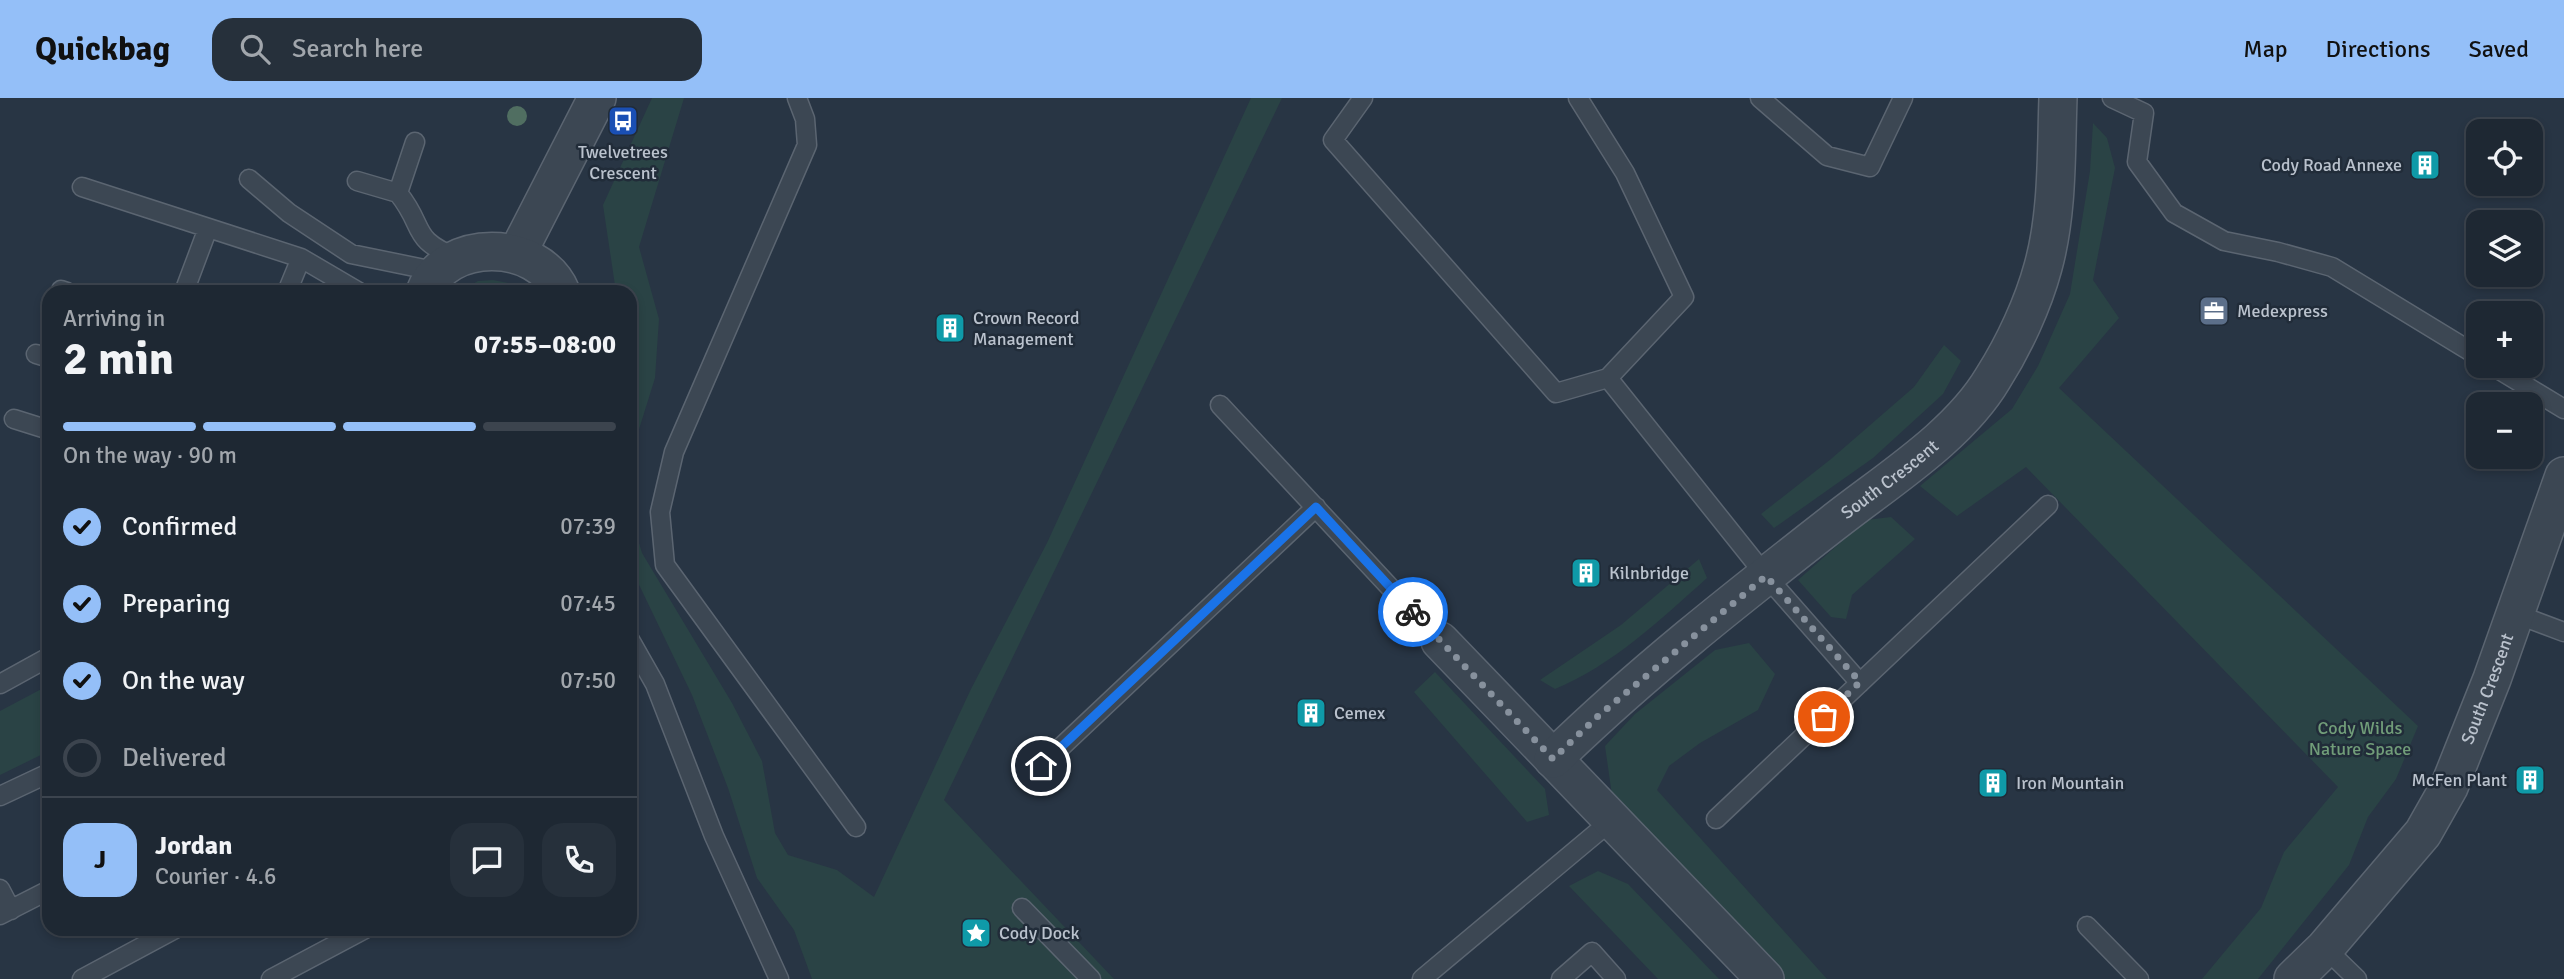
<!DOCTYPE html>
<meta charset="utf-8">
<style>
:root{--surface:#1e2833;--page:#26303b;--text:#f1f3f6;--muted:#a1a6ac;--line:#3c444e;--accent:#94bff8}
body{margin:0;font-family:Signika,sans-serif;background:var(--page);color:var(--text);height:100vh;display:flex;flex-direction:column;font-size:26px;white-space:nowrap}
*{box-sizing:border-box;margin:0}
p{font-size:23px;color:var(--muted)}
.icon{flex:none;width:38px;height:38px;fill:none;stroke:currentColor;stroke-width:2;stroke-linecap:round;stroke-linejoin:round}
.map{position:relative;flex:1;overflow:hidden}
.panel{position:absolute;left:42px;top:187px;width:595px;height:651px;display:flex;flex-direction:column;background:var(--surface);border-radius:21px;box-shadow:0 4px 10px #0003,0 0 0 2px var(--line)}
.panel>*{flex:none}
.buttons{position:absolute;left:2466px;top:21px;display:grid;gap:14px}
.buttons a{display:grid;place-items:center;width:77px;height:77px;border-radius:14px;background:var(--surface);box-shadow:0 4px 10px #0003,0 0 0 2px var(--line);font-size:35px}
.pin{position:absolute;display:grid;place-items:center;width:60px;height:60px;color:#fff;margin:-30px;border:4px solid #fff;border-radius:50%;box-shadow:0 2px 7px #0007}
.courier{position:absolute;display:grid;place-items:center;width:70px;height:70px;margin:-35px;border:5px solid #1a73e8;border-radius:50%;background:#fff;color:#222;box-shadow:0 2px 9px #0007}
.summary em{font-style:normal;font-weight:800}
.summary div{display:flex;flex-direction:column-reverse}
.summary{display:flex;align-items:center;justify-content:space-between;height:119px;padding:0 21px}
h1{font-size:46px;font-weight:800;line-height:52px}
.bar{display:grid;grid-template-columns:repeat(4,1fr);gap:10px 7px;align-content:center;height:84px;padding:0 21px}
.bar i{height:9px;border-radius:5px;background:var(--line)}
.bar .selected{background:var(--accent)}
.bar p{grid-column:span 4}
.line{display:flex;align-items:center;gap:18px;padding:0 21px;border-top:2px solid var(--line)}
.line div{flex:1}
.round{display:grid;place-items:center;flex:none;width:74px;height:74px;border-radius:21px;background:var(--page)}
ol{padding:0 21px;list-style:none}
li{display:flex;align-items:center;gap:21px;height:77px}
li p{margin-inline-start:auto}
li .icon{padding:7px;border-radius:50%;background:var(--accent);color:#111;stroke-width:4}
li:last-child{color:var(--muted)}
li i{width:38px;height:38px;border:4px solid var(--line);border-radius:50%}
header{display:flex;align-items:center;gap:42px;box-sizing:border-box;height:98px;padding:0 35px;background:var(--accent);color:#111}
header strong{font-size:33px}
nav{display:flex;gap:38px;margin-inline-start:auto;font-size:24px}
.search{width:490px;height:63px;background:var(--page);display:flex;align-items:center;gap:18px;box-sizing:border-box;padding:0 24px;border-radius:21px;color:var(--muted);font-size:26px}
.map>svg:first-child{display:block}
</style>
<header>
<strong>Quickbag</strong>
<div class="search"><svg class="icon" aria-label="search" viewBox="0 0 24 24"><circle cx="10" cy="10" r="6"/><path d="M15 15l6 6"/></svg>Search here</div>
<nav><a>Map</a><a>Directions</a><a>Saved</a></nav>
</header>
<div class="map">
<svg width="2564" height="881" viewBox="0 0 2564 881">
<rect width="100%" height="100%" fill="#283544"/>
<path fill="#2a4345" d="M 652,0 L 684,0 L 639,149 L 659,221 L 655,280 L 630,360 L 630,194 L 616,194 L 603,107 Z
M 1251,0 L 1282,0 L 944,702 L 1114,881 L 812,881 L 794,832 L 757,780 L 728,690 L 692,597 L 630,468 L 630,415 L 642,455 L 732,605 L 762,663 L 775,735 L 788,757 L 837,772 L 874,799 L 971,591 L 1047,445 Z
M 2093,25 L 2107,40 L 2115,70 L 2093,182 L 2119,220 L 2059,290 L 2418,628 L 2396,681 L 2368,719 L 2349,767 L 2258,881 L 2202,881 L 2261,810 L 2284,754 L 2338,689 L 2026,369 L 1957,418 L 1920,388 L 2012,311 L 2038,268 L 2070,196 L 2090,73 Z
M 493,182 L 508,185 L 523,194 L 459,194 L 478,183 Z
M 1944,247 L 1961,263 L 1943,296 L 1873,360 L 1774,430 L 1761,416 L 1831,361 L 1914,289 Z
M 1891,419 L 1915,441 L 1852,497 L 1846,521 L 1831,519 L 1798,482 L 1866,422 Z
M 1699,461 L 1707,480 C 1660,522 1613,567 1555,591 L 1540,582 L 1621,527 Z
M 1749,545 L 1775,576 L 1758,612 L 1700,645 L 1669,668 L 1657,692 L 1827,881 L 1778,881 L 1613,704 L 1605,648 L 1635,616 L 1715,552 Z
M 1435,574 L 1545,691 L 1549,717 L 1527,724 L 1414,594 Z
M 49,587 L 49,653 L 0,677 L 0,613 Z
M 1598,773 L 1628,786 L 1719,881 L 1658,881 L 1569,788 Z"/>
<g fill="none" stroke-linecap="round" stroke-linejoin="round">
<g stroke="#5b6571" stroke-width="21">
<path id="lane" d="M 797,0 L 805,21 L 807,47 L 674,354 L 660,414 L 665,467 L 856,729
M 1363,0 L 1333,42 L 1556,295 L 1608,280
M 1578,0 L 1625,75 L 1684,199 L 1608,280 L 1766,478 L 1860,585
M 1760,0 L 1827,58 L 1870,69 L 1903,0
M 2112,0 L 2144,15 L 2137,64 L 2174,115 L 2224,143 L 2278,154 L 2332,169 L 2478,258
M 415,44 L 398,95 C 427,131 408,140 459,161
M 249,81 L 289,115 L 351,156 L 439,174
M 357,83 L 398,95
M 82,89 L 301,160 L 359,194
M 61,192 L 67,194
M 184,194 L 208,130
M 287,194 L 301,160
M 36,256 L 49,260
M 2493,268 L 2564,311
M 1220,307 L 1440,543
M 14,321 L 49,332
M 2516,516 L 2564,534
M 630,542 L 655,586 L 714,738 L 779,881
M 0,586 L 49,559
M 1041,668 L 1316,409
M 0,698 L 49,675
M 1716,721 L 2048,407
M 0,791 L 11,812
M 1022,810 L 1091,881
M 0,817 L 49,792
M 2087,828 L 2139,881
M 2325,850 L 2357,881
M 82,881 L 175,831
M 271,881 L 365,831
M 1422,881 L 1612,722
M 1561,881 L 1592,854 L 1616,881"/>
</g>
<g stroke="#5b6571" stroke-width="40">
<g id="street">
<path d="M 517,156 L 597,0"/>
<path d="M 425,194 C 445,140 538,140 561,194"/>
<path d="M 1440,543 L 1765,881"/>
<path id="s1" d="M 1553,661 C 1640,576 1737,500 1833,425 C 1886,383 1958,339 1993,280 C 2014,247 2033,206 2043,169 C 2058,115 2056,55 2058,0"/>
<path id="s2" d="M 2293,881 L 2325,850 L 2423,735 L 2449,689 L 2492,581 L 2564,378"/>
</g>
</g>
<use href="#lane" stroke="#3c4753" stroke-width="18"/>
<use href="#street" stroke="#3c4753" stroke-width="37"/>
</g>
<circle fill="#506e61" cx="517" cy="18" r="10"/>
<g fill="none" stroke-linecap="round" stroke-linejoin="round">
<path stroke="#87919d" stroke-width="7" stroke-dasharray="0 12.6" d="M 1413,514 L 1553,661 L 1597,619 L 1766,478 L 1860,584 L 1824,619"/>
<path stroke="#1a73e8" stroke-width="9" d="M 1041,668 L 1316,409 L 1413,514"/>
</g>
<defs>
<g id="bus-square" transform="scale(1.575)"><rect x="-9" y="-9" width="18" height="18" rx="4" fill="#1a4fb4" stroke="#212c39"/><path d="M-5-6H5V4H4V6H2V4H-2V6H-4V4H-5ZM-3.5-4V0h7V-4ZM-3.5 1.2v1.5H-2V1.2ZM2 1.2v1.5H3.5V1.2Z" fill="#fff"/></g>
<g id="building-square" transform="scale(1.575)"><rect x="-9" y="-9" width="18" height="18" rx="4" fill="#0f9aa8" stroke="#212c39"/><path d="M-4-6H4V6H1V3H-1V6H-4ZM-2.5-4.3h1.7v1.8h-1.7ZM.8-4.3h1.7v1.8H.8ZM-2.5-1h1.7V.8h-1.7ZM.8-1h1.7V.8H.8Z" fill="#fff"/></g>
<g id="office-square" transform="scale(1.575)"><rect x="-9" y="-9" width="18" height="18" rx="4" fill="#5c6f8a" stroke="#212c39"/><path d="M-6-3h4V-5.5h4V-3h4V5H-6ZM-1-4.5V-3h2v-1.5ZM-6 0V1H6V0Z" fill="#fff"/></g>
<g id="sight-square" transform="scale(1.575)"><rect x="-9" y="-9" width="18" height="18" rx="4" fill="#0f9aa8" stroke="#212c39"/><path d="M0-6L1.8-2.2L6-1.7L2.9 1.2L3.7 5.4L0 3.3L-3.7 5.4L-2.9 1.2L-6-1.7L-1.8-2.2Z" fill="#fff"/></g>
</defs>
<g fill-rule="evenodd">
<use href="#bus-square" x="623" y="23"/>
<use href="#building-square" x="2425" y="67"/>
<use href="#office-square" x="2214" y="213"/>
<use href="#building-square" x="950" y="230"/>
<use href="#building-square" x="1586" y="475"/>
<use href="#building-square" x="1311" y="615"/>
<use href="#building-square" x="2530" y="682"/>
<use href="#building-square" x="1993" y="685"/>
<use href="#sight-square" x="976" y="835"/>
</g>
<g text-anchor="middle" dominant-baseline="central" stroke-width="5" stroke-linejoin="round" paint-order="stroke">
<g font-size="18" fill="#bac2cd" stroke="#212c39" text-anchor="start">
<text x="623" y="54" text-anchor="middle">Twelvetrees<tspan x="623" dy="21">Crescent</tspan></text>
<text x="2402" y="67" text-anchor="end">Cody Road Annexe</text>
<text x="2237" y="213">Medexpress</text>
<text x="973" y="220">Crown Record<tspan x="973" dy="21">Management</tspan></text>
<text x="1609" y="475">Kilnbridge</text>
<text x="1334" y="615">Cemex</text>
<text x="2507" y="682" text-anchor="end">McFen Plant</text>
<text x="2016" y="685">Iron Mountain</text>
<text x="999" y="835">Cody Dock</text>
</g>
<g font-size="18" fill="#bac2cd" stroke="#212c39">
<text stroke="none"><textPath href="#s1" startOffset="438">South Crescent</textPath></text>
<text stroke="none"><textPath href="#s2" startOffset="354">South Crescent</textPath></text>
</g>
<g font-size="18" fill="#719d79" stroke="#212c39">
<text x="2360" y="630">Cody Wilds<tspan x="2360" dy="21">Nature Space</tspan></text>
</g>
</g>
</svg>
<div class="buttons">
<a><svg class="icon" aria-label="locate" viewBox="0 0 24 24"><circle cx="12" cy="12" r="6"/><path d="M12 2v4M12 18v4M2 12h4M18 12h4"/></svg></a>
<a><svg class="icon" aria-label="layers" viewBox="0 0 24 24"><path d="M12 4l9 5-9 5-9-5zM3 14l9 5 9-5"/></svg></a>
<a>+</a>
<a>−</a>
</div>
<div class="pin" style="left:1824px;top:619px;background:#ea580c"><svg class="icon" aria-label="bag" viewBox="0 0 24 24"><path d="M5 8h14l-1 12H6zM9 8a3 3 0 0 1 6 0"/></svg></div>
<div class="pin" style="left:1041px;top:668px;background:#1f2937"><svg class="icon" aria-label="home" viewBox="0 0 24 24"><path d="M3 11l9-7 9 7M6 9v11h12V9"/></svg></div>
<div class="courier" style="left:1413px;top:514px"><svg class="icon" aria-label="bike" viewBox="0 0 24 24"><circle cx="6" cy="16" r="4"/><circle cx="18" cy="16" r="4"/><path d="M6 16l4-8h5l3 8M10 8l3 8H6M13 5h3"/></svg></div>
<section class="panel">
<div class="summary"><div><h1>2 min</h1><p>Arriving in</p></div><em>07:55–08:00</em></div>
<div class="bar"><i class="selected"></i><i class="selected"></i><i class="selected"></i><i></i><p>On the way · 90 m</p></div>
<ol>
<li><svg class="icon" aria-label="check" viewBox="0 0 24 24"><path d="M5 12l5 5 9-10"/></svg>Confirmed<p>07:39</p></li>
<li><svg class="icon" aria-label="check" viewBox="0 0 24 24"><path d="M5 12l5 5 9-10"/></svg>Preparing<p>07:45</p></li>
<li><svg class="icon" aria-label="check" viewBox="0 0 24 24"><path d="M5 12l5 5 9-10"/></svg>On the way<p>07:50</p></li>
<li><i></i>Delivered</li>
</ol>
<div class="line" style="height:126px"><b class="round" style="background:var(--accent);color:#111">J</b><div><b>Jordan</b><p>Courier · 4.6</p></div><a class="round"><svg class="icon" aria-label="chat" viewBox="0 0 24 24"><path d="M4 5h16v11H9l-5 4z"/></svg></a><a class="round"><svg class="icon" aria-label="phone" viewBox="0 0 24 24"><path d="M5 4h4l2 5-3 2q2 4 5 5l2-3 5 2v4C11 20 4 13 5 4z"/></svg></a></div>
</section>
</div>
